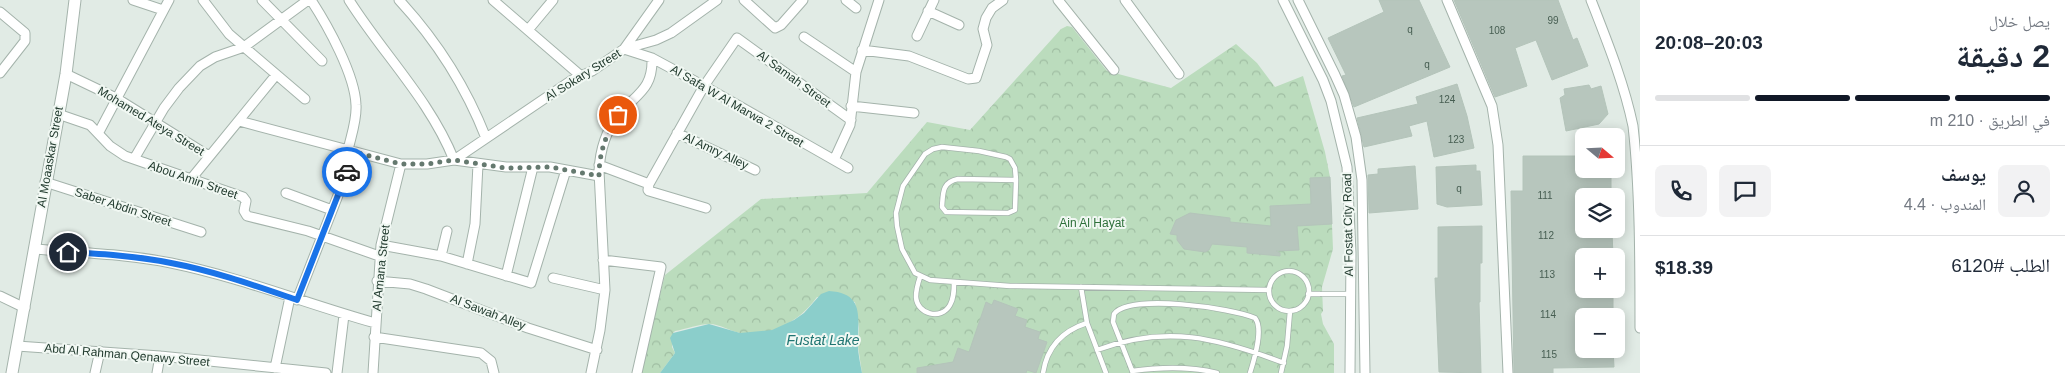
<!DOCTYPE html>
<html lang="ar">
<meta charset="utf-8">
<style>
:root{--surface:#fff;--page:#f2f2f3;--text:#1f2937;--muted:#747a83;--line:#e0e1e3;--accent:#111827}
body{margin:0;font-family:Arial,"Noto Naskh Arabic",sans-serif;background:var(--page);color:var(--text);direction:rtl;height:100vh;display:flex;flex-direction:column;font-size:19px;white-space:nowrap}
*{box-sizing:border-box;margin:0}
p{font-size:16px;color:var(--muted)}
.icon{flex:none;width:28px;height:28px;fill:none;stroke:currentColor;stroke-width:2;stroke-linecap:round;stroke-linejoin:round}
.map{position:relative;flex:1;overflow:hidden;direction:ltr}
.drawer{display:flex;flex-direction:column;background:var(--surface);width:425px}
.drawer>*{flex:none}
.needle{width:32px;rotate:109deg}
.buttons{position:absolute;left:1575px;top:128px;display:grid;gap:10px}
.buttons a{display:grid;place-items:center;width:50px;height:50px;border-radius:8px;background:var(--surface);box-shadow:0 2px 12px #0003;font-size:25px}
.pin{position:absolute;display:grid;place-items:center;width:42px;height:42px;color:#fff;margin:-21px;border:2px solid #fff;border-radius:50%;box-shadow:0 1px 5px #0007}
.courier{position:absolute;display:grid;place-items:center;width:50px;height:50px;margin:-25px;border:4px solid #1a73e8;border-radius:50%;background:#fff;color:#222;box-shadow:0 1px 6px #0007}
.overview em{font-style:normal;font-weight:700}
.overview div{display:flex;flex-direction:column-reverse}
.overview{display:flex;align-items:center;justify-content:space-between;height:85px;padding:0 15px}
h1{font-size:32px;font-weight:700;line-height:38px}
.bar{display:grid;grid-template-columns:repeat(4,1fr);gap:8px 5px;align-content:center;height:60px;padding:0 15px}
.bar i{height:6px;border-radius:4px;background:var(--line)}
.bar .selected{background:var(--accent)}
.bar p{grid-column:span 4}
.line{display:flex;align-items:center;gap:12px;padding:0 15px;border-top:1px solid var(--line)}
.line div{flex:1}
.round{display:grid;place-items:center;flex:none;width:52px;height:52px;border-radius:8px;background:var(--page)}
main{display:flex;flex:1;min-height:0}
.map>svg:first-child{display:block}
</style>
<main>
<section class="drawer">
<div class="overview"><div><h1>2 دقيقة</h1><p>يصل خلال</p></div><em>20:03–20:08</em></div>
<div class="bar"><i class="selected"></i><i class="selected"></i><i class="selected"></i><i></i><p>في الطريق · 210 m</p></div>
<div class="line" style="height:90px"><a class="round"><svg class="icon" aria-label="person" viewBox="0 0 24 24"><circle cx="12" cy="8" r="4"/><path d="M4 21q1-7 8-7t8 7"/></svg></a><div><b>يوسف</b><p>المندوب · 4.4</p></div><a class="round"><svg class="icon" aria-label="chat" viewBox="0 0 24 24"><path d="M4 5h16v11H9l-5 4z"/></svg></a><a class="round"><svg class="icon" aria-label="phone" viewBox="0 0 24 24"><path d="M5 4h4l2 5-3 2q2 4 5 5l2-3 5 2v4C11 20 4 13 5 4z"/></svg></a></div>
<div class="line" style="height:65px"><div>الطلب #6120</div><b>$18.39</b></div>
</section>
<div class="map">
<svg width="1640" height="373" viewBox="0 0 1640 373">
<defs>
<pattern id="park-crowns" width="20" height="18" patternUnits="userSpaceOnUse" patternTransform="scale(1.25)"><rect width="20" height="18" fill="#bbdcbd"/><path d="M2 6a3 3 0 1 1 6 0M12 15a3 3 0 1 1 6 0" fill="none" stroke="#a0bea3"/></pattern>
</defs>
<rect width="100%" height="100%" fill="#e1ebe5"/>
<path fill="url(#park-crowns)" d="M 1067,26 L 1072,27 L 1107,71 L 1171,88 L 1236,44 L 1257,63 L 1275,87 L 1303,76 L 1325,152 L 1330,177 L 1333,249 L 1322,287 L 1323,311 L 1321,314 L 1323,324 L 1334,344 L 1334,373 L 862,373 L 858,346 L 859,328 L 855,302 L 817,297 C 799,322 771,337 740,333 C 730,331 719,324 710,324 C 699,324 686,329 675,331 L 673,333 L 672,347 L 675,353 L 660,373 L 640,373 L 665,275 L 761,199 L 867,193 L 927,122 L 970,130 L 1061,29 Z"/>
<path fill="#8bcecb" d="M 829,291 C 861,293 859,312 858,338 C 857,350 860,362 862,373 L 660,373 L 675,353 L 670,338 L 673,333 L 709,324 L 740,333 L 772,330 L 794,320 L 804,313 L 821,294 Z"/>
<path fill="#b7c6bd" stroke="#b4c4ba" d="M 1379,0 L 1419,0 L 1450,67 L 1354,107 L 1342,76 L 1346,75 L 1328,38 L 1384,12 Z
M 1454,0 L 1558,0 L 1573,40 L 1577,38 L 1588,66 L 1552,80 L 1536,40 L 1515,48 L 1527,86 L 1495,97 Z
M 1457,84 L 1467,116 L 1474,148 L 1434,157 L 1427,121 L 1409,126 L 1412,136 L 1364,147 L 1357,118 L 1418,104 L 1416,97 Z
M 1589,85 L 1591,89 L 1601,86 L 1608,114 L 1599,124 L 1566,131 L 1560,98 L 1565,95 L 1564,89 Z
M 1523,156 L 1584,156 L 1584,169 L 1611,169 L 1611,196 L 1584,196 L 1584,232 L 1612,232 L 1613,256 L 1584,256 L 1584,289 L 1613,289 L 1613,316 L 1584,316 L 1584,349 L 1613,349 L 1614,367 L 1553,368 L 1553,373 L 1514,373 L 1511,191 L 1523,191 Z
M 1476,165 L 1476,171 L 1480,171 L 1482,205 L 1447,207 L 1437,204 L 1436,167 Z
M 1415,166 L 1418,209 L 1369,213 L 1368,175 L 1378,174 L 1378,169 Z
M 1330,177 L 1332,224 L 1297,226 L 1299,250 L 1276,251 L 1280,253 L 1280,256 L 1247,253 L 1247,247 L 1212,244 L 1209,250 L 1205,252 L 1184,249 L 1177,240 L 1177,235 L 1170,234 L 1176,220 L 1190,213 L 1230,218 L 1230,222 L 1271,226 L 1270,206 L 1311,204 L 1310,178 Z
M 1482,226 L 1482,263 L 1480,263 L 1480,302 L 1479,302 L 1481,373 L 1439,372 L 1435,278 L 1438,278 L 1438,227 Z
M 994,300 L 1018,309 L 1015,316 L 1027,320 L 1025,327 L 1040,332 L 1038,339 L 1047,342 L 1036,373 L 1027,370 L 1026,373 L 917,373 L 917,368 L 953,362 L 958,348 L 969,352 L 986,302 L 992,305 Z"/>
<g fill="none" stroke-linecap="round" stroke-linejoin="round">
<g stroke="#a4b3ab" stroke-width="6">
<path id="service" d="M 958,179 L 1016,180 L 1015,210 L 1008,213 L 946,212 L 942,207 C 943,193 942,182 958,179 Z
M 1016,180 L 1015,168 L 1010,159 L 1006,157 L 979,151 L 942,147 L 933,149 L 925,154 L 903,186 L 896,213 L 897,226 L 902,249 L 915,273 L 930,280 L 1010,286 L 1269,290
M1269 291a20 20 0 1 1 40 0a20 20 0 1 1-40 0Z
M 920,277 C 918,283 916,290 916,297 C 917,314 941,321 950,305 C 954,298 954,290 954,282
M 1081,287 L 1087,323 L 1106,373
M 1308,294 L 1320,294
M 1322,294 L 1349,294
M 1097,350 C 1166,324 1218,338 1284,363
M 1132,371 C 1161,367 1189,366 1217,373
M 1043,373 C 1047,347 1062,331 1087,323
M 1133,373 L 1113,322 L 1114,314 C 1130,293 1232,308 1255,318 C 1264,329 1254,360 1250,373
M 1281,373 L 1287,346 L 1290,311"/>
</g>
<g stroke="#a4b3ab" stroke-width="11">
<path id="minor" d="M 133,0 L 163,10
M 203,0 L 229,34 L 305,99
M 262,0 L 322,61
M 311,0 C 328,26 355,75 356,105 C 357,120 351,136 348,150
M 349,0 C 383,54 430,100 454,160 L 572,80 L 592,71 L 624,49 L 656,40 L 671,33 L 717,0
M 399,0 C 436,40 466,87 486,138
M 493,0 L 581,76
M 659,0 L 624,49 L 652,58 L 704,86 L 848,168
M 744,0 L 775,28 L 781,25 L 803,0
M 846,0 L 856,8
M 1058,0 L 1114,70
M 1125,0 L 1179,74
M 1283,0 L 1323,80 L 1331,101 L 1347,167 L 1351,253 L 1350,373
M 1298,0 L 1335,75 L 1344,95 L 1356,137 L 1362,180 L 1365,373
M 1447,0 L 1492,106 L 1498,145 L 1508,373
M 1591,0 C 1607,41 1624,83 1633,126 C 1640,189 1640,263 1640,328
M 928,11 L 959,25
M 0,12 L 25,33 L 25,41 L 0,73
M 528,30 L 553,0
M 917,36 L 934,0
M 804,37 L 856,72
M 862,50 L 909,56 L 968,79 L 976,78 L 987,45 L 983,29 L 986,18 L 992,8 L 1003,0
M 66,74 L 116,98 L 209,156
M 851,106 L 914,113
M 58,114 L 90,125 L 110,146 L 125,156 L 243,197 L 246,201 L 244,211 L 247,216 L 308,231 L 379,256
M 239,121 L 401,164 L 427,164 L 454,160 L 506,167 L 550,167 L 599,176
M 99,132 L 169,0
M 677,133 L 755,170
M 134,159 L 164,108 L 179,88 L 200,66 L 215,57 L 244,47 L 308,0
M 834,160 L 850,125 L 856,72 L 879,0
M 599,165 L 649,184 L 648,190 L 649,191 L 706,208
M 191,179 L 276,75
M 45,182 L 201,232
M 649,184 L 704,86 L 737,38 L 851,120
M 286,193 L 332,210
M 381,245 L 441,256 L 531,283 L 566,170
M 35,249 C 80,253 126,254 171,263 C 240,277 307,304 375,323
M 441,256 L 447,231
M 603,260 L 661,267 L 637,373
M 467,264 L 475,224 L 478,164
M 506,276 L 533,167
M 553,278 L 605,290
M 377,281 L 410,284 L 426,289 L 528,328 L 597,350
M 0,296 L 25,308
M 297,300 L 355,152
M 374,337 L 481,353 L 491,361 L 494,373
M 17,346 L 160,356 L 326,373
M 275,368 L 290,297
M 95,373 L 100,351
M 157,373 L 160,356
M 337,373 L 344,315
M 373,373 L 381,245 L 401,164
M 591,373 L 600,330 L 605,290 L 599,171 C 600,151 605,132 618,116 C 635,94 653,91 652,58"/>
</g>
<g stroke="#a4b3ab" stroke-width="13">
<path id="tertiary" d="M 12,373 L 66,74 L 75,0"/>
</g>
<use href="#service" stroke="#fff" stroke-width="4.5"/>
<use href="#minor" stroke="#fff" stroke-width="9"/>
<use href="#tertiary" stroke="#fff" stroke-width="11"/>
</g>
<g fill="none" stroke-linecap="round" stroke-linejoin="round">
<path stroke="#65796f" stroke-width="5" stroke-dasharray="0 9" d="M 347,172 L 355,152 L 401,164 L 427,164 L 454,160 L 506,168 L 550,167 L 599,176 C 599,153 606,134 618,115"/>
<path stroke="#1a73e8" stroke-width="6" d="M 68,252 C 102,254 137,256 171,263 C 214,271 256,286 297,300 L 347,172"/>
</g>
<g text-anchor="middle" dominant-baseline="central" stroke-width="4" stroke-linejoin="round" paint-order="stroke">
<g font-size="10" fill="#475e52">
<text x="1553" y="20">99</text>
<text x="1410" y="29">q</text>
<text x="1497" y="30">108</text>
<text x="1427" y="64">q</text>
<text x="1447" y="99">124</text>
<text x="1456" y="139">123</text>
<text x="1459" y="188">q</text>
<text x="1545" y="195">111</text>
<text x="1546" y="235">112</text>
<text x="1547" y="274">113</text>
<text x="1548" y="314">114</text>
<text x="1549" y="354">115</text>
</g>
<g font-size="12" fill="#223b2f" stroke="#f1f8f3">
<text transform="translate(583 75) rotate(-32)">Al Sokary Street</text>
<text transform="translate(794 79) rotate(36)">Al Samah Street</text>
<text transform="translate(737 106) rotate(30)">Al Safa W Al Marwa 2 Street</text>
<text transform="translate(151 121) rotate(31)">Mohamed Ateya Street</text>
<text transform="translate(716 151) rotate(25)">Al Amry Alley</text>
<text transform="translate(50 157) rotate(-80)">Al Moaaskar Street</text>
<text transform="translate(193 180) rotate(19)">Abou Amin Street</text>
<text transform="translate(123 207) rotate(18)">Saber Abdin Street</text>
<text transform="translate(1348 225) rotate(-91)">Al Fostat City Road</text>
<text transform="translate(381 268) rotate(-84)">Al Amana Street</text>
<text transform="translate(488 312) rotate(21)">Al Sawah Alley</text>
<text transform="translate(127 355) rotate(5)">Abd Al Rahman Qenawy Street</text>
</g>
<g font-size="12" fill="#2e703a" stroke="#f1f8f3">
<text x="1092" y="223">Ain Al Hayat</text>
</g>
<g font-size="14" font-style="italic" fill="#1f7572" stroke="#f1f8f3">
<text x="823" y="340">Fustat Lake</text>
</g>
</g>
</svg>
<div class="buttons">
<a><svg class="needle" viewBox="-14 -14 28 28"><path d="M0-13l5 13h-10z" fill="#e53935"/><path d="M0 13l5-13h-10z" fill="#747a83"/></svg></a>
<a><svg class="icon" aria-label="layers" viewBox="0 0 24 24"><path d="M12 4l9 5-9 5-9-5zM3 14l9 5 9-5"/></svg></a>
<a>+</a>
<a>−</a>
</div>
<div class="pin" style="left:618px;top:115px;background:#ea580c"><svg class="icon" aria-label="bag" viewBox="0 0 24 24"><path d="M5 8h14l-1 12H6zM9 8a3 3 0 0 1 6 0"/></svg></div>
<div class="pin" style="left:68px;top:252px;background:#1f2937"><svg class="icon" aria-label="home" viewBox="0 0 24 24"><path d="M3 11l9-7 9 7M6 9v11h12V9"/></svg></div>
<div class="courier" style="left:347px;top:172px"><svg class="icon" aria-label="car" viewBox="0 0 24 24"><path d="M5 17H2v-5l4-1 3-4h7l3 4 3 1v5h-3M9 17h6M6 11h13"/><circle cx="7" cy="17" r="2"/><circle cx="17" cy="17" r="2"/></svg></div>
</div>
</main>
